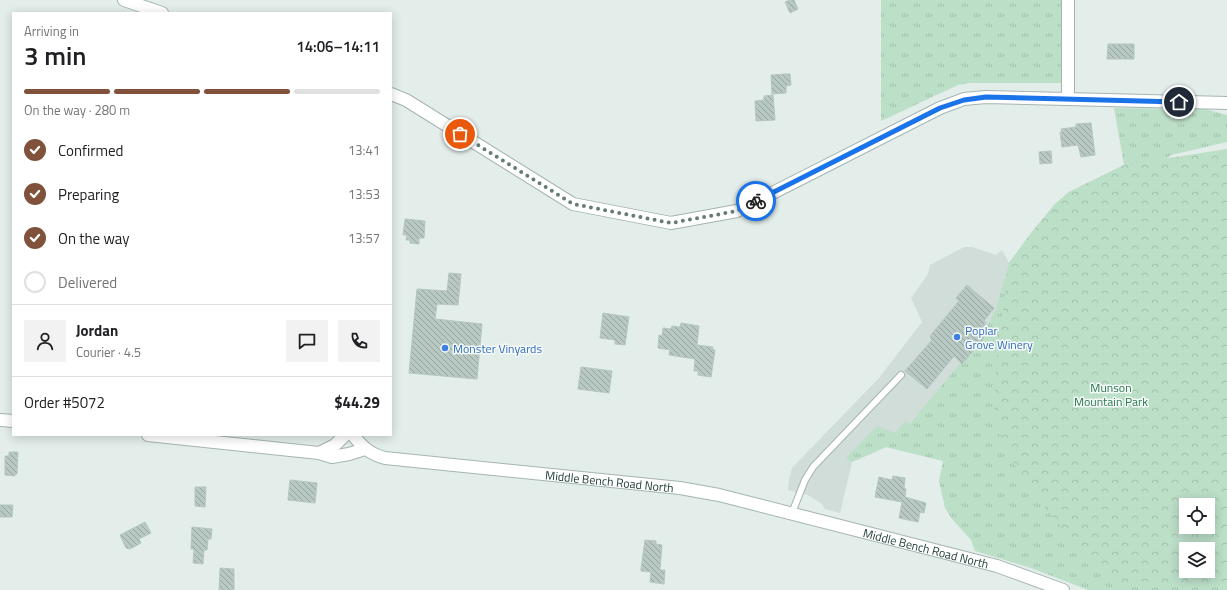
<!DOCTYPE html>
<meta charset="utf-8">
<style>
:root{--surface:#fff;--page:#f2f2f2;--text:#202124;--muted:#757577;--line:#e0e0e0;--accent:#80523c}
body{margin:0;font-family:"Titillium Web",sans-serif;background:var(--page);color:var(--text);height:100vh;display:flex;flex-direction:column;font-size:15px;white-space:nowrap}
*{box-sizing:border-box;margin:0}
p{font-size:13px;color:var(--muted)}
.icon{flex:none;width:22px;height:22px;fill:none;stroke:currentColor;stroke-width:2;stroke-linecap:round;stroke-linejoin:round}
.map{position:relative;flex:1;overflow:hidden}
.side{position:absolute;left:12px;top:12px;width:380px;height:424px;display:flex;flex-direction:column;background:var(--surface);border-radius:0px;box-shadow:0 2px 10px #0003}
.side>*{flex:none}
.buttons{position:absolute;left:1179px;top:498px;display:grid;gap:8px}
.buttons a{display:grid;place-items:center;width:36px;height:36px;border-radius:0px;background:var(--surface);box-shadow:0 2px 10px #0003;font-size:20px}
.pin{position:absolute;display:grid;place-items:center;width:34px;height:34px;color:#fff;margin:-17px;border:2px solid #fff;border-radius:50%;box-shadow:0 1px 4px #0007}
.courier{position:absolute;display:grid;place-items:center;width:40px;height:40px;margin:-20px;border:3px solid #1a73e8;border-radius:50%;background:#fff;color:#222;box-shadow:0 1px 5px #0007}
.head em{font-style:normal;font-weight:600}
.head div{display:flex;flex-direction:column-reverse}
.head{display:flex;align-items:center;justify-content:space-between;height:68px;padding:0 12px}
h1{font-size:26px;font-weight:600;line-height:30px}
.bar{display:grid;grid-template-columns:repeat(4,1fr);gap:6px 4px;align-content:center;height:48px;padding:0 12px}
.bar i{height:5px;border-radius:3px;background:var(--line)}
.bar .on{background:var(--accent)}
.bar p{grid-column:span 4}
.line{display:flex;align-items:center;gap:10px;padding:0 12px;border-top:1px solid var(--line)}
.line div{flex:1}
.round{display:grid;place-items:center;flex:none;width:42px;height:42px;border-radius:0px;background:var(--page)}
ol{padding:0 12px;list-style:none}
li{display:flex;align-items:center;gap:12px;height:44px}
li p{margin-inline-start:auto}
li .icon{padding:4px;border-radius:50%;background:var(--accent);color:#fff;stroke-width:4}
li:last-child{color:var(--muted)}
li i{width:22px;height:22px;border:2px solid var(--line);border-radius:50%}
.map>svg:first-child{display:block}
</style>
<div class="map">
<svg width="1227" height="590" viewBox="0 0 1227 590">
<defs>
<pattern id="grass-tufts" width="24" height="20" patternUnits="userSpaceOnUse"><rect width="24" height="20" fill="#bcdfc8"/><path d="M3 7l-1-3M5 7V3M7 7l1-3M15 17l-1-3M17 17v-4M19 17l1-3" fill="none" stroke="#a1c0ad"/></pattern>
<pattern id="park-crowns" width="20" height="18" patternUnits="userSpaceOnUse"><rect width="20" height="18" fill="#bcdfc8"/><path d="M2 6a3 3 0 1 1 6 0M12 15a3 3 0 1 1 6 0" fill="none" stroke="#a1c0ad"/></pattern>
<pattern id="building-back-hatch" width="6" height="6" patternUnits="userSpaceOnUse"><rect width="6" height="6" fill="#b8c8c3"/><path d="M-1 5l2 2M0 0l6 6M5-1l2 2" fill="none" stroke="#95a49f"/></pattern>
</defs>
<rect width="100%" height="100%" fill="#e3edea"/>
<path fill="#d1ddd9" d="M 964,247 L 972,247 L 996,255 L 1002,250 L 1009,263 L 996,365 L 944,461 L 886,447 L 852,462 L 840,513 L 825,509 L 822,504 L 808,495 L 788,490 L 789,479 L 792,468 L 879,378 L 922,322 L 911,298 L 928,274 L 930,265 Z"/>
<path fill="url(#grass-tufts)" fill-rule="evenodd" d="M 881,0 L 1061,0 L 1061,83 L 970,83 L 958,85 L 881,121 Z
M 1114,108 L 1205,109 L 1227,115 L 1227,142 L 1171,155 L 1150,172 L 1227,590 L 1088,590 L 1031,568 L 975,551 L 971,540 L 952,519 L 945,508 L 939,481 L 943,461 L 886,447 L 852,462 L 846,458 L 877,426 L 895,433 L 905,421 L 910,424 L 980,339 L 996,309 L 1009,263 L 1031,233 L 1055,204 L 1069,192 L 1124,165 ZM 1186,505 L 1208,505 L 1208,527 L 1186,527 ZM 1186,549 L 1208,549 L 1208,571 L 1186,571 Z"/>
<path fill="url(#park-crowns)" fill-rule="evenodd" d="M 1227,149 L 1227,590 L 1126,590 L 1111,581 L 1080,551 L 1024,481 L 1003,443 L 994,412 L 996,365 L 1009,263 L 1031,233 L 1055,204 L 1069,192 L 1124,165 ZM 1186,505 L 1208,505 L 1208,527 L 1186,527 ZM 1186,549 L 1208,549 L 1208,571 L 1186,571 Z"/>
<path fill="url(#building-back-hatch)" stroke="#b5c7c1" d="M 790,0 L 794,0 L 798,9 L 790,13 L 785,2 Z
M 1108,44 L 1134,44 L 1134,59 L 1107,59 Z
M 785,74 L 790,74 L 791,85 L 786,86 L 786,93 L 772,94 L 771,75 Z
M 773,95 L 775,120 L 756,121 L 755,101 L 764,100 L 764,96 Z
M 1091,123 L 1095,155 L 1081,157 L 1078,145 L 1062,147 L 1060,132 L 1062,132 L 1061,129 L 1076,127 L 1076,124 Z
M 1051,151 L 1052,163 L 1040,164 L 1039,152 Z
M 405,219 L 425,221 L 424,238 L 419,238 L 419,244 L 410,243 L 410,240 L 406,240 L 407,235 L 403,235 Z
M 449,273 L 461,274 L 458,305 L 437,304 L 435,319 L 482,324 L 477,379 L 409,373 L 417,289 L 447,291 Z
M 967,285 L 994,308 L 984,321 L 986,323 L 978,333 L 984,338 L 962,364 L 954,356 L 927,389 L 905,371 L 932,340 L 930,336 L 959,301 L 956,298 Z
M 603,313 L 629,317 L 625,345 L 615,344 L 615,340 L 600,338 Z
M 681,323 L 699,326 L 697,345 L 713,347 L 712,349 L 715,350 L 711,377 L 698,375 L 698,371 L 694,371 L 695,359 L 669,355 L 670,350 L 658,348 L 659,335 L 662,336 L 663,328 L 671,329 L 672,326 L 680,327 Z
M 581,367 L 612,371 L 609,393 L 578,389 Z
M 9,452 L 18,452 L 17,474 L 15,474 L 15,476 L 5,475 L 5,456 L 9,456 Z
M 893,476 L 905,478 L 904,488 L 906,489 L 905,497 L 926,503 L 924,513 L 920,512 L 918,522 L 899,518 L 902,502 L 875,497 L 879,477 L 892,480 Z
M 290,480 L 317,483 L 315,503 L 288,500 Z
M 195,487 L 206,487 L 205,507 L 195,506 Z
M 0,505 L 13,505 L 12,517 L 0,517 Z
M 145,522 L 151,533 L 139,539 L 141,543 L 130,549 L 126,548 L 120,535 Z
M 192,527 L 212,529 L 211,539 L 208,539 L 207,550 L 204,550 L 203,564 L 193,563 L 194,549 L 191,549 Z
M 645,540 L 656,541 L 656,544 L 662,545 L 660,570 L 665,570 L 664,584 L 650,582 L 651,572 L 641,571 L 641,569 Z
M 220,568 L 234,569 L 234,590 L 219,590 Z"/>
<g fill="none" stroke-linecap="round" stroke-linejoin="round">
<g stroke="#a5b5b2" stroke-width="8">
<path id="service" d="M 792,513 L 805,480 L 813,467 L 901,375"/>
</g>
<g stroke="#a5b5b2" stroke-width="14">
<path id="minor" d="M 1068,0 L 1068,99
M 391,94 L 406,100 L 573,204 L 671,223 L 737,211 L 940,108 L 964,99 L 986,97 L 1227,103
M 0,420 L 13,421
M 148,435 L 319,453 L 332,457 L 349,454 L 365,449"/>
</g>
<g stroke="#a5b5b2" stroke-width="14">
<g id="tertiary">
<path d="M 124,0 L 162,13"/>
<path id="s1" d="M 353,435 C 362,447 370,454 385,458 L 680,488 L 719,495 L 997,566 L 1063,590"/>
<path d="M 319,453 L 335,445 L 345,435"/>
</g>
</g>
<use href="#service" stroke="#fff" stroke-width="6"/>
<use href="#minor" stroke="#fff" stroke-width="12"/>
<use href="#tertiary" stroke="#fff" stroke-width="12"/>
</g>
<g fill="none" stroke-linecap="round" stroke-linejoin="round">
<path stroke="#667c78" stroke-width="4" stroke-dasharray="0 7.2" d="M 460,134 L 573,204 L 671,223 L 737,211 L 756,201"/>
<path stroke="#1a73e8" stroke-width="5" d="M 756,201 L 940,108 L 964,100 L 986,97 L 1179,102"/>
</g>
<g fill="#3f7fe0" stroke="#f4faf7" stroke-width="1.5">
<circle cx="957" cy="337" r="4"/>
<circle cx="445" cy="348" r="4"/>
</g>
<g text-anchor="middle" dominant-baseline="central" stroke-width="3" stroke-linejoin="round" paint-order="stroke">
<g font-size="12" fill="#366cbe" stroke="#f4faf7" text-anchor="start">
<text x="965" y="330">Poplar<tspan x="965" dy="14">Grove Winery</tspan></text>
<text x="453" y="348">Monster Vinyards</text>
</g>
<g font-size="12" fill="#2b784f" stroke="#f4faf7">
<text x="1111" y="387">Munson<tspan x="1111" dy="14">Mountain Park</tspan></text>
</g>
<g font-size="12" fill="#223f3a" stroke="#f4faf7">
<text stroke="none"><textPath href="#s1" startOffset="266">Middle Bench Road North</textPath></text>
<text stroke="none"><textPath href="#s1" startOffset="590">Middle Bench Road North</textPath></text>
</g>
</g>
</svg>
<div class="buttons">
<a><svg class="icon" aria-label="locate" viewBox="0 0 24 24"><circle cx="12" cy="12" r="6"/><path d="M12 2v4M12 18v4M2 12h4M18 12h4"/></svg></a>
<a><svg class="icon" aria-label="layers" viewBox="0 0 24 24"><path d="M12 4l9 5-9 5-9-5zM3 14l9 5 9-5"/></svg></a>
</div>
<div class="pin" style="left:460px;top:134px;background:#ea580c"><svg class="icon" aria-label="bag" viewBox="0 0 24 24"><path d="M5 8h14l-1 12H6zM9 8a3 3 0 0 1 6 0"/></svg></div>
<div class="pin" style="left:1179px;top:102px;background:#1f2937"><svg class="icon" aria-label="home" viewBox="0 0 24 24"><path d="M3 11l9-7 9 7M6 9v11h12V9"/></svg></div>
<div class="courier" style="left:756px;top:201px"><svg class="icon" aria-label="bike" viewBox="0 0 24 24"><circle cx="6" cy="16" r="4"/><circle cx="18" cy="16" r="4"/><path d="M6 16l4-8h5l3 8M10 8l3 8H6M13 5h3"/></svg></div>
<section class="side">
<div class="head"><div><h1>3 min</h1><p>Arriving in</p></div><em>14:06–14:11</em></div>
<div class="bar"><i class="on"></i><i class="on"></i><i class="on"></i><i></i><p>On the way · 280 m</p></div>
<ol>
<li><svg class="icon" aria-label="check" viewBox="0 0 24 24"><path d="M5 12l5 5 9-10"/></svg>Confirmed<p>13:41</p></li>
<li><svg class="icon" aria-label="check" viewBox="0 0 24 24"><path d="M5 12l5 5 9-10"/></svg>Preparing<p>13:53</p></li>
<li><svg class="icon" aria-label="check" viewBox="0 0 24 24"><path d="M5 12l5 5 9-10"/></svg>On the way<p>13:57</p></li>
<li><i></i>Delivered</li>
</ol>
<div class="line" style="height:72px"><a class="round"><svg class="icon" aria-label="person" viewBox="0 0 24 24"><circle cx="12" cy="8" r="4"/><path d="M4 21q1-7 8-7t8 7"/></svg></a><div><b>Jordan</b><p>Courier · 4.5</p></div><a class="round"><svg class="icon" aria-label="chat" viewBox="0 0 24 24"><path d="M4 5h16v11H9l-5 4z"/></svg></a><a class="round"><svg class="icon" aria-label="phone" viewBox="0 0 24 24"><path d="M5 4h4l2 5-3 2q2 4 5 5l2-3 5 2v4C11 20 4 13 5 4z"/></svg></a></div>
<div class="line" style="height:52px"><div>Order #5072</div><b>$44.29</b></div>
</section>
</div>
